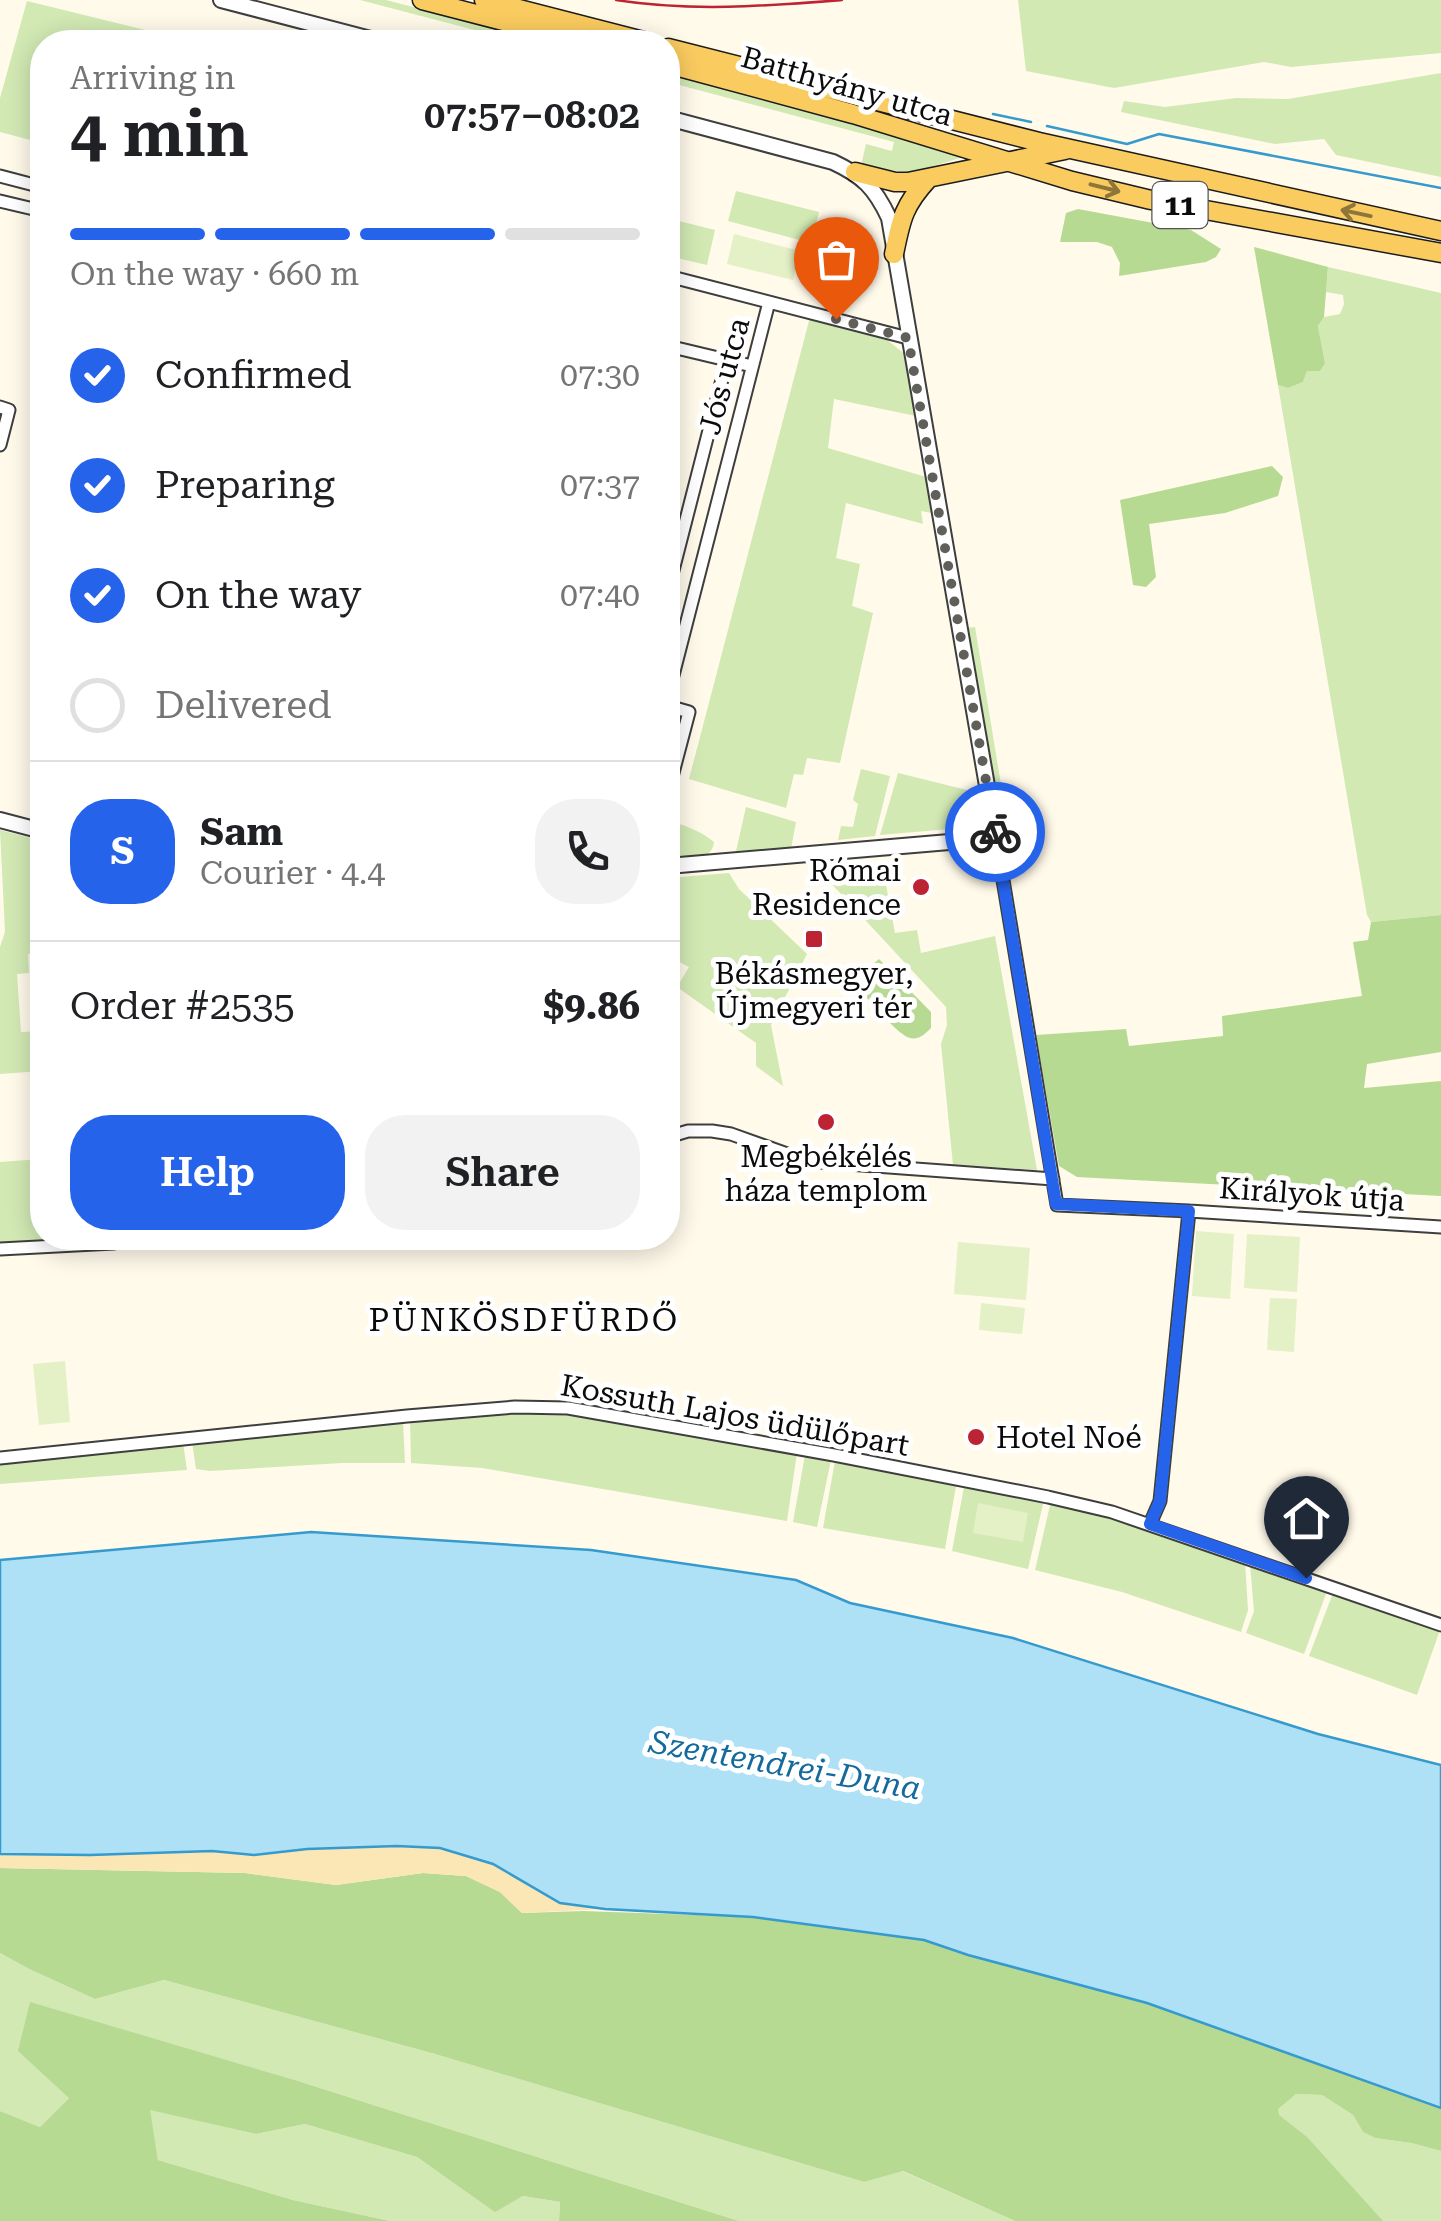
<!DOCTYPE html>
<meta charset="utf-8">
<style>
:root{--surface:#fff;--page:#f2f2f2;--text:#202124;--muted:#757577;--line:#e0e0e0;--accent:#2563eb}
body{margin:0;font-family:"Roboto Serif",serif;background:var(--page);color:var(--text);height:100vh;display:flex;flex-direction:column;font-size:38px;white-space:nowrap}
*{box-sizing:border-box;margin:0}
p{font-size:32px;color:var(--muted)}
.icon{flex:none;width:55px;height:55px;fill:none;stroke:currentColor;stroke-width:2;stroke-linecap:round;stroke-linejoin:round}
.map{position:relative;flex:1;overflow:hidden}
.sheet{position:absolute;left:30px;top:30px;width:650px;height:1220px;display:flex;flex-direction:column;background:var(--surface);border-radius:40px;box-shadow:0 5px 25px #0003}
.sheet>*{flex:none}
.pin{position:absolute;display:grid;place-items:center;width:85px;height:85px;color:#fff;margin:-102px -42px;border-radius:50% 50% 50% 0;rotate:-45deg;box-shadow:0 0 10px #0007}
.pin .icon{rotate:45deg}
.courier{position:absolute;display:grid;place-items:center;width:100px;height:100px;margin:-50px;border:8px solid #2563eb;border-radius:50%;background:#fff;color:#222;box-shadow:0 2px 12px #0007}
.head em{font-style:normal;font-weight:600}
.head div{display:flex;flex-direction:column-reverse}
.head{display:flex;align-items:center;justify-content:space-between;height:170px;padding:0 40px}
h1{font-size:65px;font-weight:600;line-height:75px}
.bar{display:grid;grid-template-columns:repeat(4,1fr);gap:15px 10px;align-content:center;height:120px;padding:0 40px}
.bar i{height:12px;border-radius:8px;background:var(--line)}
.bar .on{background:var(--accent)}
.bar p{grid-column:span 4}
.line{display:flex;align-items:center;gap:25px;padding:0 40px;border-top:2px solid var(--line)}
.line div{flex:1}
.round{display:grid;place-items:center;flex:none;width:105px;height:105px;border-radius:40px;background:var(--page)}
ol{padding:0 40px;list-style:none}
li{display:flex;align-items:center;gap:30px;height:110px}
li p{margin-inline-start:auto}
li .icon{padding:10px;border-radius:50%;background:var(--accent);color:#fff;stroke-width:4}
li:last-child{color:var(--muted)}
li i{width:55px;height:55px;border:5px solid var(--line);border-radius:50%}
.action{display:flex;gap:20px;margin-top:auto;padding:20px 40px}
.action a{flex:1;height:115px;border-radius:40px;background:var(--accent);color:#fff;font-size:40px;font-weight:600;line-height:115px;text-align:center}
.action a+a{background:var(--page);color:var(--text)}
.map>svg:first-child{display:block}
</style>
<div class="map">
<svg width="1441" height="2221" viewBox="0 0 1441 2221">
<rect width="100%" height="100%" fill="#fffaea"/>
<path fill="#d2e9b4" d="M 360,0 L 386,0 L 548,42 L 521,42 Z
M 1018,0 L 1441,0 L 1441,53 L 1291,67 L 1264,62 L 1114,88 L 1026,71 Z
M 27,1 L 194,42 L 42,42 L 42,143 L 0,132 L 0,98 Z
M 1441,73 L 1441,177 L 1336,155 L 1324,139 L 1275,144 L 1121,112 L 1124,101 L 1165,107 L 1236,98 L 1288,99 Z
M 668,74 L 896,134 L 963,157 L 911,173 L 861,166 L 866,144 L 892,151 L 894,142 L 668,82 Z
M 736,191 L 819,212 L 811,243 L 728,221 Z
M 671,219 L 715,230 L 707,265 L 668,256 L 668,235 Z
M 1328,267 L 1441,293 L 1441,915 L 1371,922 L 1367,915 L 1278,385 L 1288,388 L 1303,382 L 1307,371 L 1325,363 L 1318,326 L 1324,317 L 1340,314 L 1344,304 L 1343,295 L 1326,292 Z
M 810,317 L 881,335 L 906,355 L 916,416 L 834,399 L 828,448 L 926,477 L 932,513 L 921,511 L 923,524 L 846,503 L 836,558 L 860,564 L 852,606 L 873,613 L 840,763 L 807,758 L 803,775 L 794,774 L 786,808 L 689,779 Z
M 975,627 L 1009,833 L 1001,834 L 965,628 Z
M 861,769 L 890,776 L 875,836 L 838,840 L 841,826 L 853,827 L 858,804 L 853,800 Z
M 898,773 L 967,790 L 973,827 L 880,835 Z
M 746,807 L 796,822 L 791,849 L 736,851 Z
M 674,822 C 689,827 702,832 714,842 C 712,863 684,858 668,860 L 668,847 Z
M 0,830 L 42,841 L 42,953 L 28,954 L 29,973 L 17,974 L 21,1032 L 42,1031 L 42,1071 L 0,1074 L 0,947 L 5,932 Z
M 859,868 L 862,886 L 878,884 L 877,870 L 883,869 L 895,933 L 917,930 L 921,953 L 995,936 L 1037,1170 L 953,1165 L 941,1044 L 947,1025 L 946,1007 L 828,880 L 835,869 Z
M 729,873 L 739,889 L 807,954 L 771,1025 L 783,1086 L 756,1066 L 756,1043 L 677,987 L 689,967 L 668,956 L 668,878 Z
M 42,1159 L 42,1238 L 92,1238 L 0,1245 L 0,1162 Z
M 535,1411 L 557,1412 L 797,1453 L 787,1521 L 482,1468 L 411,1463 L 410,1419 Z
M 403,1421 L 405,1463 L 342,1463 L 210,1471 L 196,1469 L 192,1442 Z
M 183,1443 L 187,1470 L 0,1484 L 0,1463 Z
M 805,1455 L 831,1460 L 817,1527 L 793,1522 Z
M 835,1461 L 956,1486 L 945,1549 L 823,1528 Z
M 964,1487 L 1044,1500 L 1028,1569 L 952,1551 Z
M 1051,1501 L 1107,1515 L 1245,1562 L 1248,1610 L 1241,1632 L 1122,1592 L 1035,1570 Z
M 1250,1564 L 1327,1591 L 1304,1654 L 1246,1633 L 1254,1611 Z
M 1333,1593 L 1440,1630 L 1417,1695 L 1309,1656 Z
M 0,1953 L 29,1969 L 95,1999 L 164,1980 L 435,2054 L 864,2182 L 902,2171 L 1015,2221 L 739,2221 L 301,2082 L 69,2098 L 40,2127 L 0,2111 Z
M 1296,2094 L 1322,2095 L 1353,2115 L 1363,2132 L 1375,2138 L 1411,2143 L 1441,2151 L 1441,2221 L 1135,2221 Z
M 149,2109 L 256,2134 L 305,2124 L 417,2157 L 495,2211 L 523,2196 L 560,2202 L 559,2221 L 390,2221 L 293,2200 L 158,2160 Z"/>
<path fill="#b7da93" d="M 1078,209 L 1191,230 L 1221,249 L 1216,257 L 1206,262 L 1119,276 L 1120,263 L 1112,247 L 1097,242 L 1060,242 L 1066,213 Z
M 1254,247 L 1328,267 L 1324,317 L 1318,326 L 1325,363 L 1320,371 L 1307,371 L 1303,382 L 1288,388 L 1278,385 Z
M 1272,466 L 1283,477 L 1278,496 L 1225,513 L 1149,524 L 1156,577 L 1146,587 L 1133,585 L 1120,500 Z
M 1441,915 L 1441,1052 L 1367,1064 L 1364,1088 L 1441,1081 L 1441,1196 L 1077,1177 L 1059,1166 L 1036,1035 L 1126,1029 L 1129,1046 L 1223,1036 L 1222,1016 L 1362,996 L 1353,942 L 1368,940 L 1371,922 Z
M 879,959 L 931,1012 L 931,1028 C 925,1034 919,1040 910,1038 C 898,1036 863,993 853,982 Z
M 0,1868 L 245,1873 L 336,1885 L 423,1873 L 466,1876 L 500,1892 L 522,1913 L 583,1911 L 753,1917 L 924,1940 L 968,1955 L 1147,2003 L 1441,2108 L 1441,2151 L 1411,2143 L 1375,2138 L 1363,2132 L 1353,2115 L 1322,2095 L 1296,2094 L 1278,2109 L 1279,2115 L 1307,2137 L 1383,2221 L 1015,2221 L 903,2171 L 864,2182 L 435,2054 L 164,1980 L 95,1999 L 29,1969 L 0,1953 Z
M 30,2002 L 301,2082 L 739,2221 L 559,2221 L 560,2202 L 523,2196 L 495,2212 L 417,2157 L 305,2124 L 256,2134 L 150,2110 L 158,2160 L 293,2200 L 390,2221 L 0,2221 L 0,2111 L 40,2127 L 69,2098 L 18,2051 Z"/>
<path fill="#fbe7b6" d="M 397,1846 L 440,1848 L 493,1864 L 560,1903 L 604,1909 L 522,1913 L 500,1892 L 466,1876 L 423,1873 L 336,1885 L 245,1873 L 0,1868 L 0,1854 L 90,1855 L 212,1851 L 254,1855 L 307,1849 Z"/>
<path fill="#e4f0c6" d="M 734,234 L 800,251 L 793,280 L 727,264 Z
M 1196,1231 L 1234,1234 L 1230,1299 L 1192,1296 Z
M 1247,1234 L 1300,1237 L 1297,1292 L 1244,1288 Z
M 958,1242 L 1030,1248 L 1026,1300 L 954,1294 Z
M 1270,1298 L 1297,1299 L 1294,1352 L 1267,1350 Z
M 981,1303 L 1025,1308 L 1022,1334 L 979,1330 Z
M 65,1361 L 70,1422 L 39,1425 L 33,1364 Z
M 978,1503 L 1028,1513 L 1023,1542 L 973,1533 Z"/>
<path fill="#aee0f6" stroke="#359ace" stroke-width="2.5" d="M 311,1532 L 591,1550 L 796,1580 L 850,1603 L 1013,1638 L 1318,1734 L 1441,1765 L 1441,2108 L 1147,2003 L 968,1955 L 924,1940 L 753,1917 L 605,1909 L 560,1903 L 493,1864 L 440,1848 L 397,1846 L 307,1849 L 254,1855 L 212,1851 L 90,1855 L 0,1854 L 0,1560 Z"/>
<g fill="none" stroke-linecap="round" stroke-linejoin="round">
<path stroke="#359ace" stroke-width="2.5" d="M 993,114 L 1031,122
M 1047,126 L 1127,144 L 1159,134 L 1441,188"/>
<g stroke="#3e3e3e" stroke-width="15">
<path id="minor" d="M 0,176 L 42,187
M 0,201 L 42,211
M 668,276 L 908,338
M 668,346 L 752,366
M 0,407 L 9,410 L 0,445
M 668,590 L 727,360
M 668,695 L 769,302
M 668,706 L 689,712 L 668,792
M 996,838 L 1057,1205 L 1189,1211 L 1441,1227
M 668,1137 L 688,1131 L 712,1131 L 731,1134 L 807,1161 L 1053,1179
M 0,1249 L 114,1243 L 139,1238
M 0,1458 L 407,1416 L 515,1407 L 568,1408 L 834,1455 L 1048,1497 L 1112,1512 L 1441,1625
M 1150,1524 L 1160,1501 L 1189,1211"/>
</g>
<g stroke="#3e3e3e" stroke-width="18">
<path id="tertiary" d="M 221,0 L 382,42
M 668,118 L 833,162 C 863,176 875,188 889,218 L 996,838 L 668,866
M 0,820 L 42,831"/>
</g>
<g stroke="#1c1c1c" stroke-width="21">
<path id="primary" d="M 422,0 L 584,42
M 484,0 L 647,42
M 668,48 L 1039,142 L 1441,231
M 668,64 L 853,114 L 1072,181 L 1151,200 L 1441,253
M 855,172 L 895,182 L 908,182 L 1065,150
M 894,254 C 901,220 903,206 928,179"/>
</g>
<use href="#minor" stroke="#fff" stroke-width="11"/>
<use href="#tertiary" stroke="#fff" stroke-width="14"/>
<use href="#primary" stroke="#facb5f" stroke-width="18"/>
<path stroke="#bc2333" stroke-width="2.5" d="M 616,0 C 692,12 766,6 842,0"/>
</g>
<defs><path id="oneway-shaft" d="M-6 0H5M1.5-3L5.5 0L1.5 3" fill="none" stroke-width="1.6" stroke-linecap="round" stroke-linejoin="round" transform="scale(2.5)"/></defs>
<g stroke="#8e7539">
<use href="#oneway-shaft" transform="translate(1105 188) rotate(14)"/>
<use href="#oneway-shaft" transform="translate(1356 213) rotate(-168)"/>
</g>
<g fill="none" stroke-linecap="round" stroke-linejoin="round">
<path stroke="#605f59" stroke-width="10" stroke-dasharray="0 18" d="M 836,319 L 908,338 L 995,832"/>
<path stroke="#2563eb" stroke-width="12" d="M 995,832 L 1056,1204 L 1189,1211 L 1160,1501 L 1150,1524 L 1306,1578"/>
</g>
<g fill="#bc2333" stroke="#fff" stroke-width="4">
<circle cx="921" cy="887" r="10"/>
<rect x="804" y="929" width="20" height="20" rx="5"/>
<circle cx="826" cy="1122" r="10"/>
<circle cx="976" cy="1437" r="10"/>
</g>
<g text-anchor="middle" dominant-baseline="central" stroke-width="10" stroke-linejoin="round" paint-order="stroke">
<rect fill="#fff" stroke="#545454" stroke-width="2.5" x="1152.5" y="182" width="55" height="46" rx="8"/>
<g font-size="28" font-weight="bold" fill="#0b0b0b">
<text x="1180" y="205">11</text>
</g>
<g font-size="30" fill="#0b0b0b" stroke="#fff">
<text transform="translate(847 86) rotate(16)">Batthyány utca</text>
<text transform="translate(724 376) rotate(-75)">Jós utca</text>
<text transform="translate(1312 1194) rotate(4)">Királyok útja</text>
<text transform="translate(735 1415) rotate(10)">Kossuth Lajos üdülőpart</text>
</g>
<g font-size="30" fill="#0b0b0b" stroke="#fff">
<text x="901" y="870" text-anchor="end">Római<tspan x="901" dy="34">Residence</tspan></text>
<text x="814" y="973">Békásmegyer,<tspan x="814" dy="34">Újmegyeri tér</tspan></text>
<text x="826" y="1156">Megbékélés<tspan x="826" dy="34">háza templom</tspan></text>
<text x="996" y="1437" text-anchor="start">Hotel Noé</text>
</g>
<g font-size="32" letter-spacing="2.5" fill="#0b0b0b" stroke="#fff">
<text x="524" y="1320">PÜNKÖSDFÜRDŐ</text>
</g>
<g font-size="32" font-style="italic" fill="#156a9d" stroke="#fff">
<text transform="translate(785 1765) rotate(10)">Szentendrei-Duna</text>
</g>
</g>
</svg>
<div class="pin" style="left:836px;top:319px;background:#ea580c"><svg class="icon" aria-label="bag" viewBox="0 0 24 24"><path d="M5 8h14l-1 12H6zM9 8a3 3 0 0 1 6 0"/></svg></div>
<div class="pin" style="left:1306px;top:1578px;background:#1f2937"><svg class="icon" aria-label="home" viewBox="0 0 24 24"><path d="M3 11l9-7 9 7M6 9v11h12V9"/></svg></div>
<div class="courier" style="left:995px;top:832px"><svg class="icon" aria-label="bike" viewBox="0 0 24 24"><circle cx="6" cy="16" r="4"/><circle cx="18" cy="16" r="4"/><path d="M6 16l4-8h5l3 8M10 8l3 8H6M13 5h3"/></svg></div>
<section class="sheet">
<div class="head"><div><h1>4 min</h1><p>Arriving in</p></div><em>07:57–08:02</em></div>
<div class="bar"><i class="on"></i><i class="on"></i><i class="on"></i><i></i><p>On the way · 660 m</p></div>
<ol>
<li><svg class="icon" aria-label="check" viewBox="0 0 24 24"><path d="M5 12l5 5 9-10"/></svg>Confirmed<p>07:30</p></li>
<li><svg class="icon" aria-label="check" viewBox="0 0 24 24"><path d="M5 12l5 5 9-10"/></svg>Preparing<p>07:37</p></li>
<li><svg class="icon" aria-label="check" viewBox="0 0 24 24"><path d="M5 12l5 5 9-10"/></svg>On the way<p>07:40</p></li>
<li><i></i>Delivered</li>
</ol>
<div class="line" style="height:180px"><b class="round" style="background:var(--accent);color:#fff">S</b><div><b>Sam</b><p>Courier · 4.4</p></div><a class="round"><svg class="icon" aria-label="phone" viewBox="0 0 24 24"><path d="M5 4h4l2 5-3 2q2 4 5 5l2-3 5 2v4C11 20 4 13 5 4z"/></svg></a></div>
<div class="line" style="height:130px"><div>Order #2535</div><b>$9.86</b></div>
<div class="action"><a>Help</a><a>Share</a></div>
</section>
</div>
